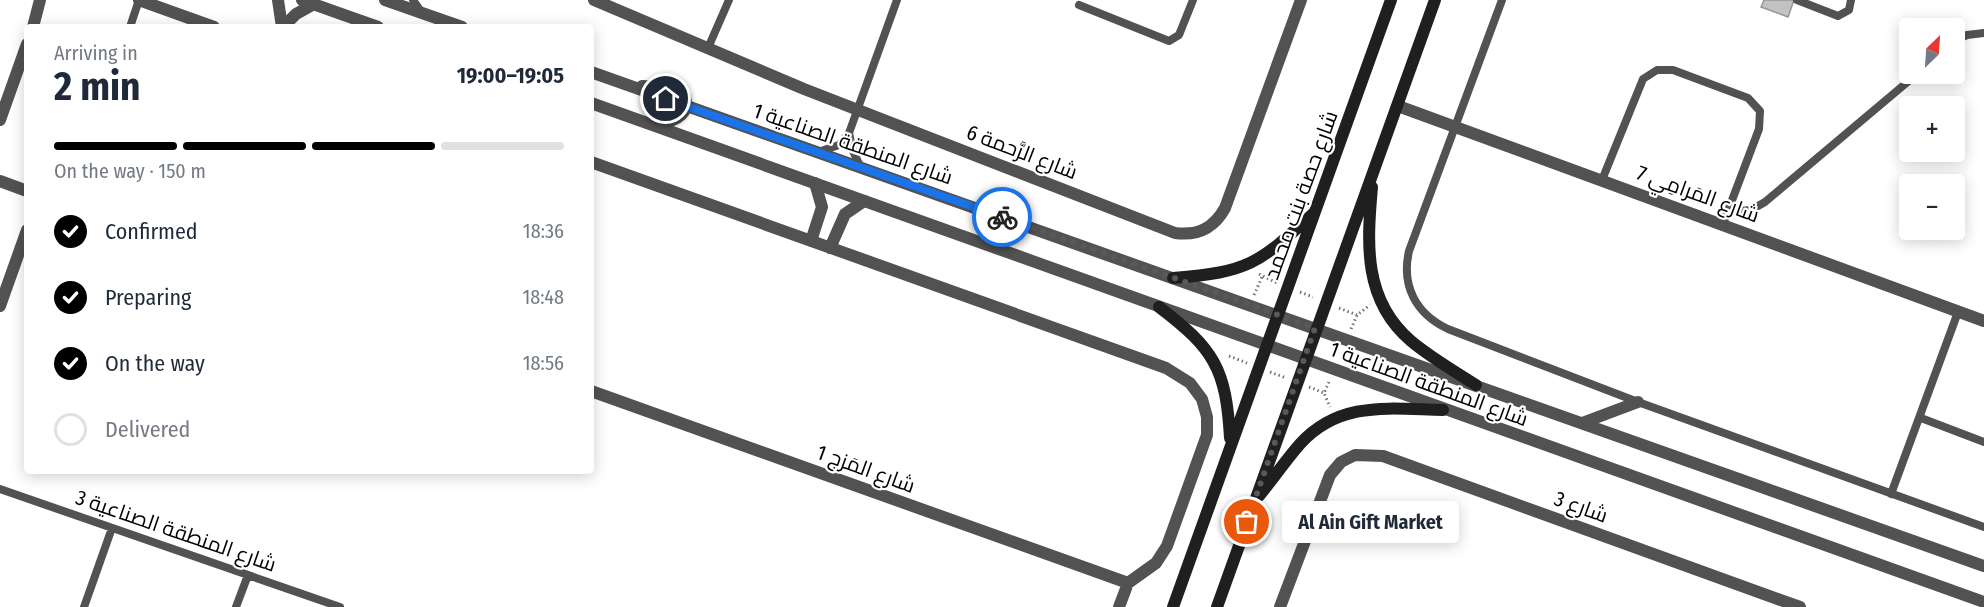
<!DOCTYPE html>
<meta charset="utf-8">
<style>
:root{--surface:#fff;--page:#f2f2f3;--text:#1f2937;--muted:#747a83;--line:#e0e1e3;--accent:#000}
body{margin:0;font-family:"Fira Sans Condensed",Cairo,sans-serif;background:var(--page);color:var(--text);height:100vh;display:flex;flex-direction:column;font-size:22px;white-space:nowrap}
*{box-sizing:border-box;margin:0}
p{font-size:20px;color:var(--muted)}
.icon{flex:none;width:33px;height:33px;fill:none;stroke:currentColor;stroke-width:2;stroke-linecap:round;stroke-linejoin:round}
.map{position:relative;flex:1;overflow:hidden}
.details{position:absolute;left:24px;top:24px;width:570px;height:450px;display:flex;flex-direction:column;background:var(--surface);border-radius:6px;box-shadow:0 3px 15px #0003}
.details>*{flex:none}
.needle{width:39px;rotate:25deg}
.controls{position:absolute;left:1899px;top:18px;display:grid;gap:12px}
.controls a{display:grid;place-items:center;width:66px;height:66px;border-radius:6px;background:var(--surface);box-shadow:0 3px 15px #0003;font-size:30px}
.pin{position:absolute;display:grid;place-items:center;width:51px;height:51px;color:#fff;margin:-26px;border:3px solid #fff;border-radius:50%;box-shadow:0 2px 6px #0007}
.courier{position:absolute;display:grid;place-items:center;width:60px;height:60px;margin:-30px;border:4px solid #1a73e8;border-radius:50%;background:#fff;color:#222;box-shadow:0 2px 8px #0007}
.bubble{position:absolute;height:42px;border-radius:6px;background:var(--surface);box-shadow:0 3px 15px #0003;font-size:20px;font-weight:700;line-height:42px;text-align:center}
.overview em{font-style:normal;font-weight:700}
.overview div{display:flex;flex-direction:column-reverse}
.overview{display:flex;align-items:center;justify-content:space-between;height:102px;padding:0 30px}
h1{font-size:39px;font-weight:700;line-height:45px}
.bar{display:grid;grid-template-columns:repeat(4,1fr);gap:9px 6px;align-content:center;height:72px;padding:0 30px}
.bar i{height:8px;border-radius:4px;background:var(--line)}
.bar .on{background:var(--accent)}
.bar p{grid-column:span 4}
ol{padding:0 30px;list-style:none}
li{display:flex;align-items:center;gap:18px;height:66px}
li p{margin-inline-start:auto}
li .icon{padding:6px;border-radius:50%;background:var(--accent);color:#fff;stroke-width:4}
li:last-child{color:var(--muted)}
li i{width:33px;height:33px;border:3px solid var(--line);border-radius:50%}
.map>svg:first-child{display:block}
</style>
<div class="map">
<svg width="1984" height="607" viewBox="0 0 1984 607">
<rect width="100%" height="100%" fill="#fff"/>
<path fill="#c2c2c2" stroke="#969696" stroke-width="1.5" d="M 1764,0 L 1794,0 L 1788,17 L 1761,7 Z"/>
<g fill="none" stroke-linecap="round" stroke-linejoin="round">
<path stroke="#747474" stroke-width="3" stroke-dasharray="1.5 3" stroke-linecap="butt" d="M 1259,274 L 1277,283
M 1300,292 L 1313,297
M 1254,295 L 1262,277
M 1339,308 L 1357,315
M 1351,329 L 1357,315 L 1370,305
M 1229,356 L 1247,363
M 1270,372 L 1286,378
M 1329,382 L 1324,393 L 1330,407
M 1309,387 L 1324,393"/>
<path stroke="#525252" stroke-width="8" d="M 413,0 L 422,13
M 1502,0 L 1409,251 C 1401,286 1416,314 1448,329 L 1638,402 L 1984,527
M 1797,0 L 1838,16 L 1849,10 L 1851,0
M 1079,5 L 1169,41 L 1179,35 L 1193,0
M 130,27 L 139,0
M 1954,41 L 1967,35 L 1984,33
M 708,48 L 729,0
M 849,133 L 853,151 L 861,168
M 818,152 L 839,145 L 849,133 L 897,0
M 1602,180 L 1643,79 L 1657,70 L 1673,70 L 1748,98 L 1760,111 L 1759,129 L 1723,224
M 1728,212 L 1751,210 L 1765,202 L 1917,74
M 1921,418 L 1984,442
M 0,489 L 340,607
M 1891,494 L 1958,312
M 84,607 L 112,528
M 236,607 L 248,575"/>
<path stroke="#525252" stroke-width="12" d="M 139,0 L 214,27
M 278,0 L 282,27
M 594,0 L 804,89 L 1175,233 C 1198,236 1214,228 1225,208 L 1301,0
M 33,27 L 40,0
M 283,27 L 296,14 L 314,4
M 1398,106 L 1984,321
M 0,120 L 27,44
M 591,162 L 1166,368 L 1190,383 L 1202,399 L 1207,417 L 1207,435 L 1167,546 L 1156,563 L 1128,583 L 1119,607
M 0,181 L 27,191
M 811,241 L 822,207 L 815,183
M 830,248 L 845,214 L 864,201
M 0,306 L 27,230
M 591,391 L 1128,583
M 1280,607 L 1330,475 L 1341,462 L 1355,455 L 1383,456 L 1800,607"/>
<path stroke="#525252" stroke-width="12" d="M 302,0 L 378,27
M 385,0 L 462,27
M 591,72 L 1984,566
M 642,86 L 675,88 L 685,97 C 690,118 670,123 653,123
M 591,103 L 1984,602
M 1582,423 L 1638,402"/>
<path stroke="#1f1f1f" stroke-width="12" d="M 1372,187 C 1367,244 1363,300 1411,341 C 1430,357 1454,371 1476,385
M 1173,278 C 1249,272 1258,264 1314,213
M 1159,307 C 1214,349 1226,368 1230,438
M 1259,496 C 1273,479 1285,461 1300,444 C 1340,400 1390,409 1443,410
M 1173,607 L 1391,0
M 1217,607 L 1435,0"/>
</g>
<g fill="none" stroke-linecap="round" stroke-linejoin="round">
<path stroke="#595959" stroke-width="6" stroke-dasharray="0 10.8" d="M 1002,217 L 1315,328 L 1247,522"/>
<path stroke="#1a73e8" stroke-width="8" d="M 666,99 L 1002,217"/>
</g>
<g text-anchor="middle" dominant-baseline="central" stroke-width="4.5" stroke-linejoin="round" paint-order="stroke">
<g font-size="21" fill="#000" stroke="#fff">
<text transform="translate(853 144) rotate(19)">شارع المنطقة الصناعية 1</text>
<text transform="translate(1022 152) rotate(21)">شارع الرَّحمة 6</text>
<text transform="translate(1698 194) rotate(20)">شارع المَرامِي 7</text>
<text transform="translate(1301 195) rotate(-70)">شارع حصة بنت محمد</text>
<text transform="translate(1429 384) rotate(20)">شارع المنطقة الصناعية 1</text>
<text transform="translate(866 469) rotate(20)">شارع المَزج 1</text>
<text transform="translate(1581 507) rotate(20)">شارع 3</text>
<text transform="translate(176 531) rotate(19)">شارع المنطقة الصناعية 3</text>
</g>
</g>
</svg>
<div class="controls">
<a><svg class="needle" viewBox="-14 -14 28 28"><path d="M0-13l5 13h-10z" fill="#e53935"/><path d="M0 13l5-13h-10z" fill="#747a83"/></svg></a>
<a>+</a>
<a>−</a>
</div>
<div class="pin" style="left:1247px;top:522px;background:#ea580c"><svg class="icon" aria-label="bag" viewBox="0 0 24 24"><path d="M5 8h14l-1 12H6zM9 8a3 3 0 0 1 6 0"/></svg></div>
<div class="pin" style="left:666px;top:99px;background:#1f2937"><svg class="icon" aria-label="home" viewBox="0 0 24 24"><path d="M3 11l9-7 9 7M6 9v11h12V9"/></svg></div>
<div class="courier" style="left:1002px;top:217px"><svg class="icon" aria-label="bike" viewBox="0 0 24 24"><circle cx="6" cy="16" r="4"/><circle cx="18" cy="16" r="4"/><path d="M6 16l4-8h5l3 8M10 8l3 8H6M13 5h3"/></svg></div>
<div class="bubble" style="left:1282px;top:501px;width:177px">Al Ain Gift Market</div>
<section class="details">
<div class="overview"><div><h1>2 min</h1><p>Arriving in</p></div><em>19:00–19:05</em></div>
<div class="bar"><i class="on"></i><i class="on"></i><i class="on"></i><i></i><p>On the way · 150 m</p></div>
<ol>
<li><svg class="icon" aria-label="check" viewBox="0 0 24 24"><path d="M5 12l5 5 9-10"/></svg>Confirmed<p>18:36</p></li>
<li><svg class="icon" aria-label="check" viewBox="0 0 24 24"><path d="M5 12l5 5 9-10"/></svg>Preparing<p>18:48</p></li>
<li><svg class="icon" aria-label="check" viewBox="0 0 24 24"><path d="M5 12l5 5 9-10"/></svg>On the way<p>18:56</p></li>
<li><i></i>Delivered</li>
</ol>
</section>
</div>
